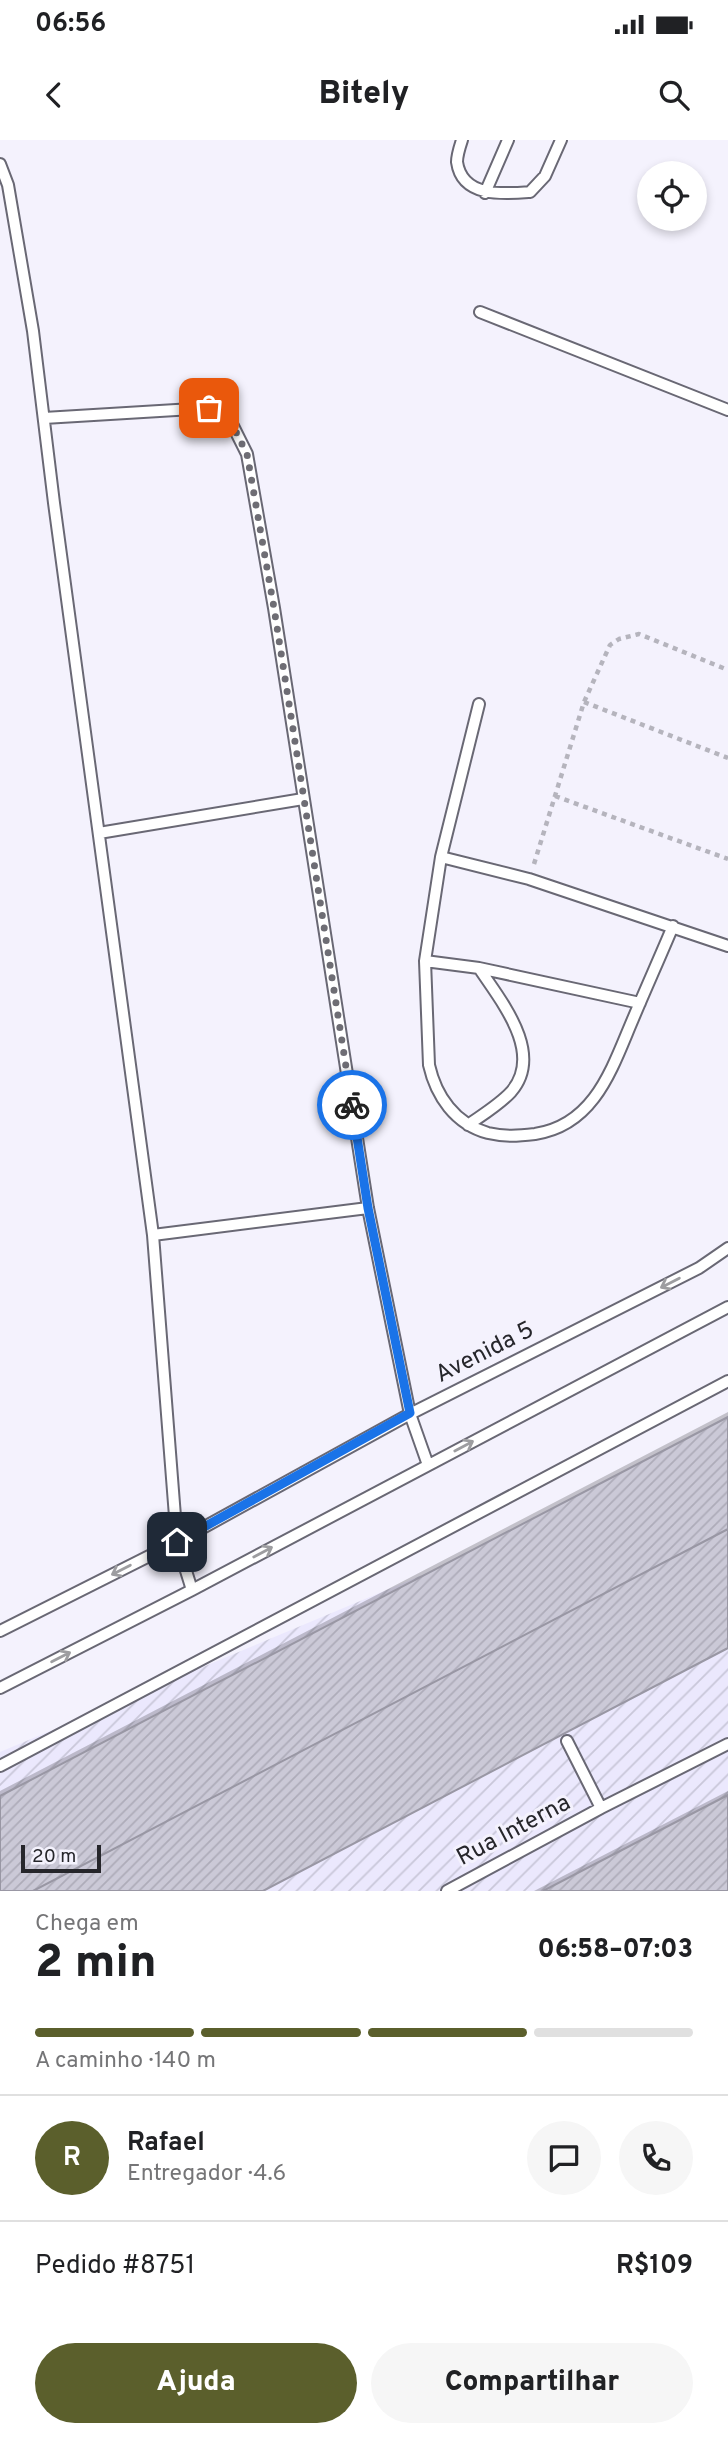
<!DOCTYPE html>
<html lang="pt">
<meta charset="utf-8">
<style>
:root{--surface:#fff;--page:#f6f6f6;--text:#202124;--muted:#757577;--line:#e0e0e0;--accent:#5b5f2c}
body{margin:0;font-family:Overpass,sans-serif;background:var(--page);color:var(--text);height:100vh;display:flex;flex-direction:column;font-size:26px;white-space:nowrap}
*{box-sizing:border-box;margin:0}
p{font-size:23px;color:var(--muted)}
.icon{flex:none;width:38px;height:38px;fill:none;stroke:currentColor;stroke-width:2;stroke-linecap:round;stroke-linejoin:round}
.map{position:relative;height:1751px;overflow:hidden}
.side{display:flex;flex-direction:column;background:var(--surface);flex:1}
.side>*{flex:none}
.controls{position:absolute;left:637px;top:21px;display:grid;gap:14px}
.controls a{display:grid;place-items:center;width:70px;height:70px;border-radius:50%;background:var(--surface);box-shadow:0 4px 10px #0003;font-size:35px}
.scale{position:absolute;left:21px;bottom:18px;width:80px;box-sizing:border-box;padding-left:7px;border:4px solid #26262b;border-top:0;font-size:19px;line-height:24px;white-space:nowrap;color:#26262b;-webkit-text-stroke:5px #f4f2fd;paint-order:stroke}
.pin{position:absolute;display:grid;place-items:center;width:60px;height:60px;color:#fff;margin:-30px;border-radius:14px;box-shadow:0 4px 10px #0006}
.courier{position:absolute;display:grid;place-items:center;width:70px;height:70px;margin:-35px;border:5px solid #1a73e8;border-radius:50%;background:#fff;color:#222;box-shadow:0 2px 9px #0007}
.summary em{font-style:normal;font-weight:800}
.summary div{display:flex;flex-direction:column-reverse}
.summary{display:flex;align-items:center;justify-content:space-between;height:119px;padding:0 35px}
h1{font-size:46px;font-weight:800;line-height:52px}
.bar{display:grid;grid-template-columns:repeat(4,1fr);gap:10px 7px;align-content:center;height:84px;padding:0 35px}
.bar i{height:9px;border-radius:5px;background:var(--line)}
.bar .selected{background:var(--accent)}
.bar p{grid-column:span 4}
.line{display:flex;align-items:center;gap:18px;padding:0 35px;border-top:2px solid var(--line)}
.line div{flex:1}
.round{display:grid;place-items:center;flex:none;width:74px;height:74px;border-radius:37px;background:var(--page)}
.cta{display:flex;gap:14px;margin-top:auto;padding:14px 35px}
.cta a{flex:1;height:80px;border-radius:42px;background:var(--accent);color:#fff;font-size:28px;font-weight:800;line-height:80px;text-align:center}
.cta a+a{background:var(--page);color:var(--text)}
.status{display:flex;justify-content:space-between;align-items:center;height:49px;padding:0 35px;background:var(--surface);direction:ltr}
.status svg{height:19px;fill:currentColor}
header{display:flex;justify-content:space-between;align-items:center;height:91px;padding:0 35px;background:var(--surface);font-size:32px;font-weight:800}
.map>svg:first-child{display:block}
</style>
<div class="status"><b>06:56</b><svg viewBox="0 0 49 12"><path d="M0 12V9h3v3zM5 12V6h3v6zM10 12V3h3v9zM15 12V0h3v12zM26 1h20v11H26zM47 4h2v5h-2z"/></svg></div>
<header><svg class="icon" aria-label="back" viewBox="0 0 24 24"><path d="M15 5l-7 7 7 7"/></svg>Bitely<svg class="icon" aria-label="search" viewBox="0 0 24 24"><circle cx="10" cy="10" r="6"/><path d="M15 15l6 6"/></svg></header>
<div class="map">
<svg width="728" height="1751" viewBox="0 0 728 1751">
<defs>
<pattern id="industrial-furrows" width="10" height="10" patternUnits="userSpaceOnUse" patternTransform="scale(1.75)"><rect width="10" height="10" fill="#ebe8fd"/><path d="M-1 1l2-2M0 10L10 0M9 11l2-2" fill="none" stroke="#c9c7d9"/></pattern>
<pattern id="building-hatch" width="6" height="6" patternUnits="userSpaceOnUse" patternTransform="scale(1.75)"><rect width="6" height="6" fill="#cbc9d7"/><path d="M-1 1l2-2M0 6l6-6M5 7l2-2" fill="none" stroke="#aeacb9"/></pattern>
</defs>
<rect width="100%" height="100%" fill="#f4f2fd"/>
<path fill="url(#industrial-furrows)" d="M 728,1307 L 728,1751 L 0,1751 L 0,1612 Z"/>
<path fill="#0003" d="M 728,1272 L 728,1506 L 259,1751 L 0,1751 L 0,1651 Z
M 728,1651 L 728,1751 L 534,1751 Z"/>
<path fill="url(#building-hatch)" stroke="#9997a4" stroke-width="2" d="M 728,1277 L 728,1389 L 33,1751 L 0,1751 L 0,1656 Z
M 728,1389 L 728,1508 L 263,1751 L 33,1751 Z
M 728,1655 L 728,1751 L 543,1751 Z"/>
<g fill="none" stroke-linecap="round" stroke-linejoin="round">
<g stroke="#696874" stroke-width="14">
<path id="lane" d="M 462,0 C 460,6 457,15 457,22 C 462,58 504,54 530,52 L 545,36 L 561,0
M 0,24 L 8,45 L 33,191 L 54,363 L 153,1095 L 177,1402 L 192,1450
M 485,53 L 508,0
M 480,172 L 728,270
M 44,278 L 209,268 L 223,276 L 233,286 L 247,314 L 274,468 L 368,1068 L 410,1274 L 428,1325
M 479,564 L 441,717 L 425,821 L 429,925 C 436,956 455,984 488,993 C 505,997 518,996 535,994 C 595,985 612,928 633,879 C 646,848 660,817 673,786
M 99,693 L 303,659
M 441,717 L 529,739 L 728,806
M 425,821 L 479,828 L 640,863
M 468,985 C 482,975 499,965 511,952 C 545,913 500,860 479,828
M 153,1095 L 368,1068
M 0,1491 L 177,1402 L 410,1274 L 699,1128 L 728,1108
M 0,1548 L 192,1450 L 728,1167
M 567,1601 L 601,1668
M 0,1626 L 728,1241
M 447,1751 L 601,1668 L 728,1604"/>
</g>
<path stroke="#b5b4bd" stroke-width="4.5" stroke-dasharray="5 5" stroke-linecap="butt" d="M 584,562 L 728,618
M 555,656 L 728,719
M 534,724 L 584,562 L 610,505 L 619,499 L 639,494 L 728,530"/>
<use href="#lane" stroke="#fff" stroke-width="10"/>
</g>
<defs><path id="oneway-shaft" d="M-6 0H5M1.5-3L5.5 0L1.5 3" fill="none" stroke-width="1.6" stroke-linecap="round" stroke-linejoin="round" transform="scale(1.75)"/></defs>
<g stroke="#9d9da0">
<use href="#oneway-shaft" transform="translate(670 1143) rotate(153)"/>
<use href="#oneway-shaft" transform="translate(464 1306) rotate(-28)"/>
<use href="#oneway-shaft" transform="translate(263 1412) rotate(-28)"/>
<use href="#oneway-shaft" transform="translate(121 1430) rotate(153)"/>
<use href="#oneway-shaft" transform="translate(61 1517) rotate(-27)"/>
</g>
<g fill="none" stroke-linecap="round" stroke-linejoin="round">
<path stroke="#6e6d74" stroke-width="7" stroke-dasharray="0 12.6" d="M 209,268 L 223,276 L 233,286 L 247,314 L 274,468 L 352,965"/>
<path stroke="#1a73e8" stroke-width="9" d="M 177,1402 L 410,1273 L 368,1068 L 352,965"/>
</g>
<g text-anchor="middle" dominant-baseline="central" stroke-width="6" stroke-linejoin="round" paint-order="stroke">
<g font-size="24" fill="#26262b" stroke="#f4f2fd">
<text transform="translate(485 1213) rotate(-27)">Avenida 5</text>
<text transform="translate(514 1691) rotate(-28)">Rua Interna</text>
</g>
</g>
</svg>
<div class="controls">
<a><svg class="icon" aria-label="locate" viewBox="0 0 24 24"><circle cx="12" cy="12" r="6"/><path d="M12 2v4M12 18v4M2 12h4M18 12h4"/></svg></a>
</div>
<div class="scale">20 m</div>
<div class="pin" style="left:209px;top:268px;background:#ea580c"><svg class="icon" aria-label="bag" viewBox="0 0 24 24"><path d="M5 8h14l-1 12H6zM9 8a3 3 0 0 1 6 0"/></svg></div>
<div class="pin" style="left:177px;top:1402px;background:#1f2937"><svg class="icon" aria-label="home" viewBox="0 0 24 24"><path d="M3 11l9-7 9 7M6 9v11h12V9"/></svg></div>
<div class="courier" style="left:352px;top:965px"><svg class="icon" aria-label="bike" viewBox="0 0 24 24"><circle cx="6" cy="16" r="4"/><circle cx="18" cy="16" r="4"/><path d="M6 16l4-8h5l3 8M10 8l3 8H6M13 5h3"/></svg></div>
</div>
<section class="side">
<div class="summary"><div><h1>2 min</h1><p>Chega em</p></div><em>06:58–07:03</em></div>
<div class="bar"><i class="selected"></i><i class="selected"></i><i class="selected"></i><i></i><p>A caminho · 140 m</p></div>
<div class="line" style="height:126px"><b class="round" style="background:var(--accent);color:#fff">R</b><div><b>Rafael</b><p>Entregador · 4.6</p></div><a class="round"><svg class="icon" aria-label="chat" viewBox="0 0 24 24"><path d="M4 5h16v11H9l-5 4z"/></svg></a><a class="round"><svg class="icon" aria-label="phone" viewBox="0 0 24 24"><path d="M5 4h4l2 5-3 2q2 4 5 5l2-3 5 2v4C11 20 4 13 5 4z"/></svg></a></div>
<div class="line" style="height:91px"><div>Pedido #8751</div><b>R$109</b></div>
<div class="cta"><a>Ajuda</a><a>Compartilhar</a></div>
</section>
